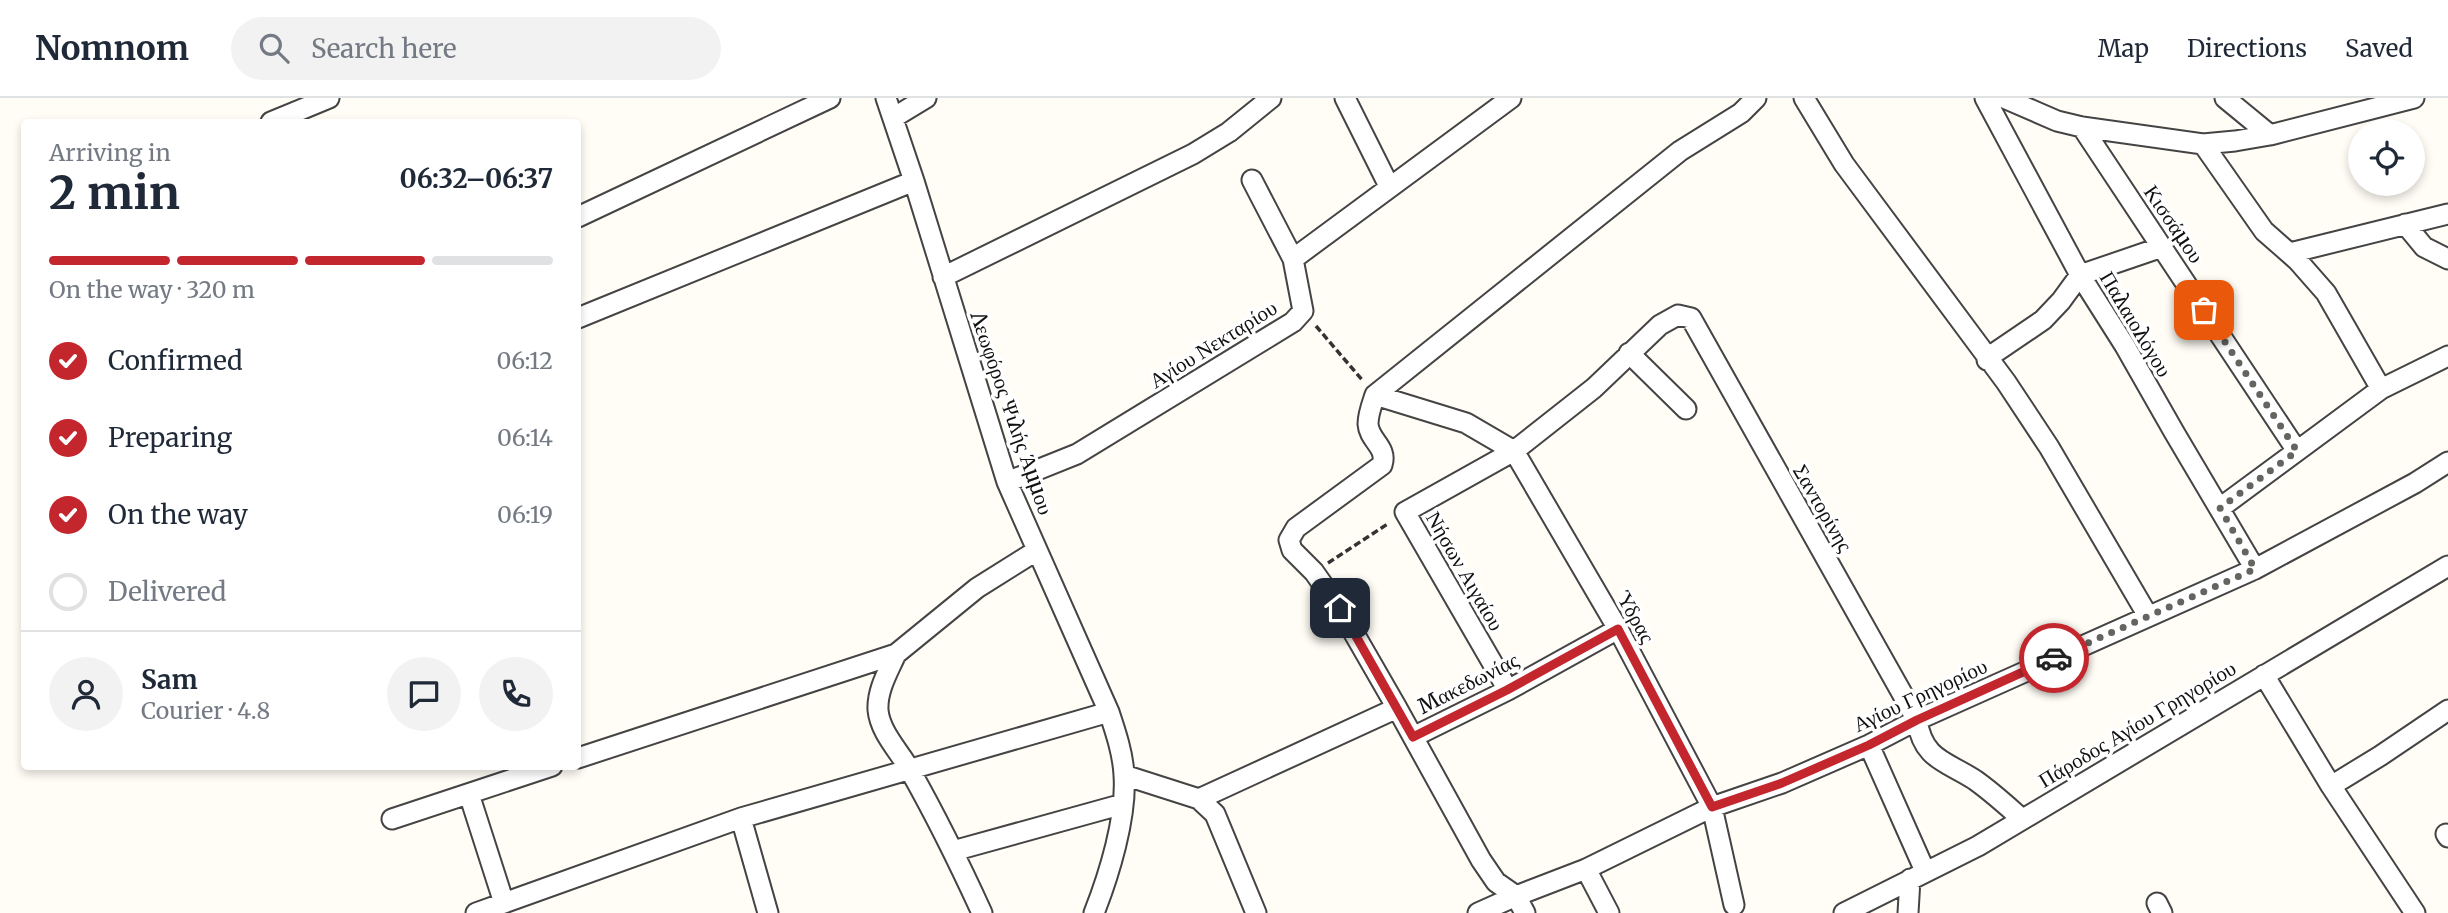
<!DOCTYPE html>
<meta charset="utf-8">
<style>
:root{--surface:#fff;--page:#f2f2f3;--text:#1f2937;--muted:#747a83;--line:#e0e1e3;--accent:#c4262e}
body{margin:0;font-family:Merriweather,serif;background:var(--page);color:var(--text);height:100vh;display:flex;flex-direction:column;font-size:26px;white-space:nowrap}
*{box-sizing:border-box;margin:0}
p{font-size:23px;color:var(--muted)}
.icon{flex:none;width:38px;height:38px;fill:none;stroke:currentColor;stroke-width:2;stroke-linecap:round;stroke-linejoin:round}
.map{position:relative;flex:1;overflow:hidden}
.details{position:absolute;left:21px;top:21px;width:560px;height:651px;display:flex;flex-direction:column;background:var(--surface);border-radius:7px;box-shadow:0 4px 10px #0003}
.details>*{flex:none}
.controls{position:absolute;left:2348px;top:21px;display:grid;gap:14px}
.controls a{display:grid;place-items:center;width:77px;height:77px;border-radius:50%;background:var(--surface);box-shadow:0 4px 10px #0003;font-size:35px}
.pin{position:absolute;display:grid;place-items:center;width:60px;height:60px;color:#fff;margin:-30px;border-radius:14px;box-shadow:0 4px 10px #0006}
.courier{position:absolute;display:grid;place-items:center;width:70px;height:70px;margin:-35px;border:5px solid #c4262e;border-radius:50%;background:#fff;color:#222;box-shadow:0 2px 9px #0007}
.headline em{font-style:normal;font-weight:700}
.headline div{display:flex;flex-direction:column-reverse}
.headline{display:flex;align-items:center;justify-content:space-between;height:119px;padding:0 28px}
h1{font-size:46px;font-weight:700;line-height:52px}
.bar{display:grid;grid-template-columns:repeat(4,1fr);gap:10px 7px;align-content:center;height:84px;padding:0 28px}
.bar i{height:9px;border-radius:5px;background:var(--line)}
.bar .on{background:var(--accent)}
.bar p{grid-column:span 4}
.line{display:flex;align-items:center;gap:18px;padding:0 28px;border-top:2px solid var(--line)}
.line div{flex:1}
.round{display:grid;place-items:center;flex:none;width:74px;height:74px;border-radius:37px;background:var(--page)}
ol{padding:0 28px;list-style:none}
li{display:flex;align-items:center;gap:21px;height:77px}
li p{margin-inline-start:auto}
li .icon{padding:7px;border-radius:50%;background:var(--accent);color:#fff;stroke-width:4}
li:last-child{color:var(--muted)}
li i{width:38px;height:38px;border:4px solid var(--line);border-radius:50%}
header{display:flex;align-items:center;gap:42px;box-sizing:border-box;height:98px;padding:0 35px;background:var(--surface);border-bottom:2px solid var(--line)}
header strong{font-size:33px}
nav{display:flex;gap:38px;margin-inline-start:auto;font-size:24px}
.search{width:490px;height:63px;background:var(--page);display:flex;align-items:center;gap:18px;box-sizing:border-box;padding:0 24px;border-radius:38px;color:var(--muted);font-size:26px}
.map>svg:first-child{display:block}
</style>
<header>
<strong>Nomnom</strong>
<div class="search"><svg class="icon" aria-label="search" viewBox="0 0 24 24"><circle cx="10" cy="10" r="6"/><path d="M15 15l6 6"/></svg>Search here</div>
<nav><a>Map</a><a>Directions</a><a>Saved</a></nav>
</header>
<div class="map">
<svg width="2448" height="815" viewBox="0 0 2448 815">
<rect width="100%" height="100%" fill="#fffdf5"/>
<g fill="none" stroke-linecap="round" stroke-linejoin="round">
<g stroke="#444" stroke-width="23">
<path id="minor" d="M 886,0 L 914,83 L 1007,384 L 1109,614 C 1116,635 1123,656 1124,677 C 1127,719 1109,777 1094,815
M 1345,0 L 1389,88
M 1804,0 L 1844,66 L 2006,284 L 2049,349 L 2148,518
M 1985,0 L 2080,177 L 2125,248 L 2174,334 L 2255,471
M 2004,0 L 2057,23 L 2082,29 L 2203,46 L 2235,43 L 2270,37 L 2414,0
M 2225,0 L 2270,37
M 893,20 L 926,0
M 271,24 L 329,0
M 2082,29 L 2297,353
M 2203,46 L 2264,133 L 2297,162 L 2326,195 L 2381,291
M 1252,82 L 1293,161
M 578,119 L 830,0
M 2405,126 L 2424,149 L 2448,161
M 2290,155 L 2448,116
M 943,179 L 1193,56 L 1229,34 L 1271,0
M 578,220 L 914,83
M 1629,255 L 1686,311
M 1987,262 L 1993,256 L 2043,222 L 2061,203 L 2080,177 L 2162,149
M 1375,297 L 1466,325 L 1514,353
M 1514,353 L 1618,531 L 1712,709 L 1734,807
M 1007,384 L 1077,356 L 1293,224 L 1303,213 L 1293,161 L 1511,0
M 2220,410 L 2381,291 L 2448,258
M 896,556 C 888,574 877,592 878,612 C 880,635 901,655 911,674 C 937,720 960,767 982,815
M 2264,577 L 2331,688 L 2415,815
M 1508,592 L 1405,414 L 1514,353 L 1594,290 L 1660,227 L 1678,217 L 1691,220 L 1917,622 C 1923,662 1946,663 1975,682 C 1992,694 2006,707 2022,721
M 1397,610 L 1340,511 L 1314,474 L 1292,452 L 1289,442 L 1296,430 L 1382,367 C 1388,349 1369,343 1368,326 C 1368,316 1372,306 1375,297 L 1680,53 L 1741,15 L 1756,0
M 1413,639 L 1508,592 L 1618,531
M 1869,647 L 1925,773
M 578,660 L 896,556 L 977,490 L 1036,453
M 1124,677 L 1199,701 L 1215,716 L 1256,815
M 2331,688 L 2380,658 L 2448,612
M 469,696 L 504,805
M 1199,701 L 1397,610 L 1481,762 L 1496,784 L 1516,798 L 1525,815
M 741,720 L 768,815
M 392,721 L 552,668
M 2446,736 L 2448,739
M 953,753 L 1123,706
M 1586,771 L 1609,815
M 2157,805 L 2162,815
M 476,815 L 741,720 L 1109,614
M 1478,815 L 1516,798 L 1586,771 L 1712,709 L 1782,685 L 1869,647 L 1917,622 L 2255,471 L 2415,385 L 2448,364
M 1844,815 L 1978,748 L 2448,468
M 1908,815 L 1910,781"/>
</g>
<path stroke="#333" stroke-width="3.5" stroke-dasharray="7 3.5" stroke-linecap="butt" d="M 1316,228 L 1363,283
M 1328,465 L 1389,425"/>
<use href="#minor" stroke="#fff" stroke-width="19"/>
</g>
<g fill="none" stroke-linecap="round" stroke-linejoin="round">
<path stroke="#646461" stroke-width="7" stroke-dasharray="0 12.6" d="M 2054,560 L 2255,471 L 2220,410 L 2297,353 L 2204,212"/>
<path stroke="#c4262e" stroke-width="9" d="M 1340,510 L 1413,639 L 1507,592 L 1618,531 L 1712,709 L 1782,685 L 1869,647 L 1917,622 L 2054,560"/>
</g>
<g text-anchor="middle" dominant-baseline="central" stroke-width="7" stroke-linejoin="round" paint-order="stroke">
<g font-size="21" fill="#111" stroke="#fff">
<text transform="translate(2174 126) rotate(56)">Κισσάμου</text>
<text transform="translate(2136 226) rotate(59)">Παλαιολόγου</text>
<text transform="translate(1213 246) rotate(-32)">Αγίου Νεκταρίου</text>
<text transform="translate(1012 315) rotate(71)">Λεωφόρος Ψιλής Άμμου</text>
<text transform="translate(1823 410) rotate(60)">Σαντορίνης</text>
<text transform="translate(1465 473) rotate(60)">Νήσων Αιγαίου</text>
<text transform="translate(1636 519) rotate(61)">Ύδρας</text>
<text transform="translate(1468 585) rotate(-27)">Μακεδωνίας</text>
<text transform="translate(1920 597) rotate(-25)">Αγίου Γρηγορίου</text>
<text transform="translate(2137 626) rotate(-31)">Πάροδος Αγίου Γρηγορίου</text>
</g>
</g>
</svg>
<div class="controls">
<a><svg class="icon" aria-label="locate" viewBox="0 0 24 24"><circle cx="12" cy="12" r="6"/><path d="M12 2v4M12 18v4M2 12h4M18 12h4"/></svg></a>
</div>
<div class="pin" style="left:2204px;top:212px;background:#ea580c"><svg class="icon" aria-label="bag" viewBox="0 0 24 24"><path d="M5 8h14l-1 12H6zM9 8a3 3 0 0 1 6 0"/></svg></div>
<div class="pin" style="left:1340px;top:510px;background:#1f2937"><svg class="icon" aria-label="home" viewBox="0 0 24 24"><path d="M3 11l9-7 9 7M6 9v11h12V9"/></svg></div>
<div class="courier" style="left:2054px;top:560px"><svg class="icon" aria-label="car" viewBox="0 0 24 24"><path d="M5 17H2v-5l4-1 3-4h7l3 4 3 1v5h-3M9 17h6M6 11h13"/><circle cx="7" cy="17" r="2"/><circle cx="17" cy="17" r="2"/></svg></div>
<section class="details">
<div class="headline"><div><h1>2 min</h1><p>Arriving in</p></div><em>06:32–06:37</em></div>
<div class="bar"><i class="on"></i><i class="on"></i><i class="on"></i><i></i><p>On the way · 320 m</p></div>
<ol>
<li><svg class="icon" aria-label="check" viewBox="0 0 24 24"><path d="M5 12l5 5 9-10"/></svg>Confirmed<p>06:12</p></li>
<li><svg class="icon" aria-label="check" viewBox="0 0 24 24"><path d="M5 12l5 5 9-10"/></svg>Preparing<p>06:14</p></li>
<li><svg class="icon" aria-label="check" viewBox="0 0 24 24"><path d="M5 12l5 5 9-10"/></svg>On the way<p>06:19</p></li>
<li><i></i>Delivered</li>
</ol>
<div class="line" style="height:126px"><a class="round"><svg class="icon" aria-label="person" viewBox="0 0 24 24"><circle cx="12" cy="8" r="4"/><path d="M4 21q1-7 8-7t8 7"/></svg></a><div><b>Sam</b><p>Courier · 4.8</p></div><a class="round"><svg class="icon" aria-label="chat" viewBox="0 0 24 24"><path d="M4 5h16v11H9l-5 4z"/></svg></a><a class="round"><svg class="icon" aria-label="phone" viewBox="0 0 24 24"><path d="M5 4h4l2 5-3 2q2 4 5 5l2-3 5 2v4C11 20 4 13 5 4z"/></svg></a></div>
</section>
</div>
